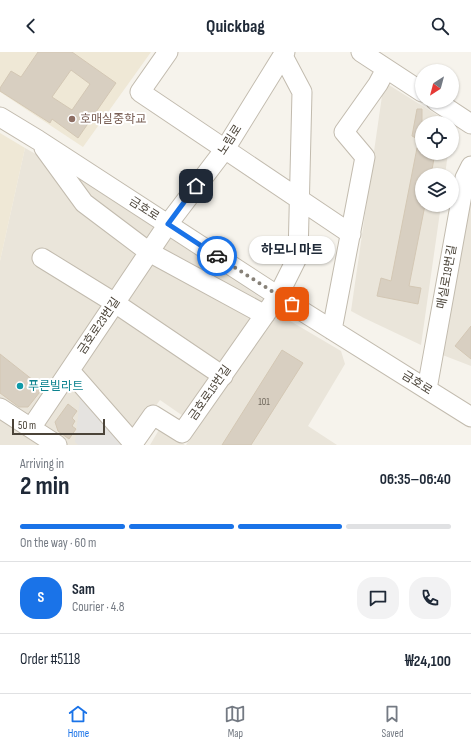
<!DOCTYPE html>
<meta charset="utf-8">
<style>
:root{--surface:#fff;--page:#f2f2f3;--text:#1f2937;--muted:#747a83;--line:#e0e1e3;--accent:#1a73e8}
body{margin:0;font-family:"Sofia Sans Condensed","Noto Sans KR",sans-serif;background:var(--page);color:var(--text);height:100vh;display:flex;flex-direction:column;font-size:15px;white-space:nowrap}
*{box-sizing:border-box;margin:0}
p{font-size:13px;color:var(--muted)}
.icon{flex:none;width:22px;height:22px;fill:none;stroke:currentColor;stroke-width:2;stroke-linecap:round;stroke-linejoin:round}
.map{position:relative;height:393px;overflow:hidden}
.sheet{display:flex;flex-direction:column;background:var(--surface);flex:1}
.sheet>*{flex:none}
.needle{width:26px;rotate:216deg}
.tools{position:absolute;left:415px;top:12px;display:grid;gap:8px}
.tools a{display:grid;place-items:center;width:44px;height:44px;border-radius:50%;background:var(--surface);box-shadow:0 1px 3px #0004;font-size:20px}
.scale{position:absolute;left:12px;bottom:10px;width:93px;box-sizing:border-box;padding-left:4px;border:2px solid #4b4439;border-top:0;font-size:11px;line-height:14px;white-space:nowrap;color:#4b4439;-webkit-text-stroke:3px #fff;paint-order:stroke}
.pin{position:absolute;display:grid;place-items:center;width:34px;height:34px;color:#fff;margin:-17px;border-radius:8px;box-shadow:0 2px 6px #0006}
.courier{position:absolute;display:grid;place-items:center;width:40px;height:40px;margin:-20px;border:3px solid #1a73e8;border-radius:50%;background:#fff;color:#222;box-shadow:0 1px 5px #0007}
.bubble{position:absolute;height:28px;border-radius:14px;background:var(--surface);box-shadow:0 1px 3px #0004;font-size:13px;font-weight:700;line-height:28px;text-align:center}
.headline em{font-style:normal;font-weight:700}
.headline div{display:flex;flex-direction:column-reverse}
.headline{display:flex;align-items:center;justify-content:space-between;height:68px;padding:0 20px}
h1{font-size:26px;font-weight:700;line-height:30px}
.bar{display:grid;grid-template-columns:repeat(4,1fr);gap:6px 4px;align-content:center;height:48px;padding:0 20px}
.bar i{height:5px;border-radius:3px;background:var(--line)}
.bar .on{background:var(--accent)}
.bar p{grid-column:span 4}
.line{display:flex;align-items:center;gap:10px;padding:0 20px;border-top:1px solid var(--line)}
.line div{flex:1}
.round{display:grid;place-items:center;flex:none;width:42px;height:42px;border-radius:16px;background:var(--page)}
header{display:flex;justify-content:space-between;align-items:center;height:52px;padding:0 20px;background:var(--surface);font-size:18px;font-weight:700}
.menu{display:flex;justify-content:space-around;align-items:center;height:56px;border-top:1px solid var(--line);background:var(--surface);font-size:11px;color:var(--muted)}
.menu a{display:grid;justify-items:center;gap:2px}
.menu .on{color:var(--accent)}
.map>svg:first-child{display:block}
</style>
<header><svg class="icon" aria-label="back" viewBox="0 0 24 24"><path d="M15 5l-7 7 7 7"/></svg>Quickbag<svg class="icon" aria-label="search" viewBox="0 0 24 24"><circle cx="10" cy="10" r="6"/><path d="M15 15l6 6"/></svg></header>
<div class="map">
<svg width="471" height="393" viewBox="0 0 471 393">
<rect width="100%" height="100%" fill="#f6f3ec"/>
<path fill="#eae5da" d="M 384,30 L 450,71 L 422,71 L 422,101 L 448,101 L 445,123 L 422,123 L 422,153 L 441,153 L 421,293 L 364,266 L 351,259 Z
M 25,96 L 82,128 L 264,248 L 186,366 L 160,348 L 132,387 L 125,393 L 0,393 L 0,209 Z
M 471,135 L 471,314 L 440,302 Z
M 275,260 L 341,299 L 345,312 L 308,374 L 337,393 L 186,393 Z
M 160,376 L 185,393 L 150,393 Z"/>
<path fill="#efe8d6" d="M 0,0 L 151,0 L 83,95 L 0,40 Z
M 0,81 L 25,96 L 0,209 Z"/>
<path fill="#e5e3e0" d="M 87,338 L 122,392 L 121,393 L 78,393 L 75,390 L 80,347 Z"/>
<path fill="#d8cfc1" stroke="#d3c7b4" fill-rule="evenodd" d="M 38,0 L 72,0 L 116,31 L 78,86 L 52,67 L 50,71 L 0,39 L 0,36 L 11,19 L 21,25 ZM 71,18 L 90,32 L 72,58 L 52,45 Z
M 417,57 L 422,57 L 422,89 L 412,84 Z
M 417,96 L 422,96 L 422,101 L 435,101 L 431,123 L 422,123 L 422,153 L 425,153 L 409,234 L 421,236 L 418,252 L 377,244 L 381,226 L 391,229 Z
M 471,274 L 471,307 L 455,294 Z
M 282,298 L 303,311 L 251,393 L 222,393 Z
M 0,302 L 43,336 L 28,355 L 19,355 L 0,341 Z
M 68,352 L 77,359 L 72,366 L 75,369 L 72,374 L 76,377 L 69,387 L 58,379 L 55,370 Z"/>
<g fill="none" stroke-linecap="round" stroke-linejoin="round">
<g stroke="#c2bbae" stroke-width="21">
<path id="minor" d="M 168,0 L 140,40 L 351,182
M 361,0 L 422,40
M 436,49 L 471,72
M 0,65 L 38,88 L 278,244 L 471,365
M 44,96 L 84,151 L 149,200 L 265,263
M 42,206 L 115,251 L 223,324
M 332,278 L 365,105 L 344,80 L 378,32 L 386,17
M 70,319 L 134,392
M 427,337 L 465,126 L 471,114
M 0,356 L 57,393
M 31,376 L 168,172 L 225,97 L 285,0
M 132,393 L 153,363 L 182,381 L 278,244 L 298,204 L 302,40 L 283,4"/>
</g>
<use href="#minor" stroke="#fff" stroke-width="19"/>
</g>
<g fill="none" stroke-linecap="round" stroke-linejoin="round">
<path stroke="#878178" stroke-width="4" stroke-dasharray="0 7.2" d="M 217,204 L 292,252"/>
<path stroke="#1a73e8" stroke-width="5" d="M 196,134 L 168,172 L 217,204"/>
</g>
<circle fill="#8d6e63" stroke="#fff" stroke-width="1.5" cx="72" cy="67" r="4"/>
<circle fill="#0f9aa8" stroke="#fff" stroke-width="1.5" cx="20" cy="334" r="4"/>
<g text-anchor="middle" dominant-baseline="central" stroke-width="4" stroke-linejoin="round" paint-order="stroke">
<g font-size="10" fill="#6e675b">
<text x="264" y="350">101</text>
</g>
<g font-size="12" fill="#785e54" stroke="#fff" text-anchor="start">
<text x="80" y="67">호매실중학교</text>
</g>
<g font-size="12" fill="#4b4439" stroke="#fff">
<text transform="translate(230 88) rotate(-57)">노림로</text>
<text transform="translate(144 157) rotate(33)">금호로</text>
<text transform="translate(447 225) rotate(-80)">매실로19번길</text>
<text transform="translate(99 274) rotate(-56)">금호로23번길</text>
<text transform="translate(417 331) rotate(32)">금호로</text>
<text transform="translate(210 341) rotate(-55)">금호로15번길</text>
</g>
<g font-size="12" fill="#0d838f" stroke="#fff" text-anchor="start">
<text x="28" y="334">푸른빌라트</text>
</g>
</g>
</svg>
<div class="tools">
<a><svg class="needle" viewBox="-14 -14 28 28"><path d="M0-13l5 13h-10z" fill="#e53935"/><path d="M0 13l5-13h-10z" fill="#747a83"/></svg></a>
<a><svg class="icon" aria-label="locate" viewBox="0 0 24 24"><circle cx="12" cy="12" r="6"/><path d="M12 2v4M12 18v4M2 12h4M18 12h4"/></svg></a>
<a><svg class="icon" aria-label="layers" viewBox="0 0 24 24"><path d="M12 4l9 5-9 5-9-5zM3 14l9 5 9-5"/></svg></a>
</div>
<div class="scale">50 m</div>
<div class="pin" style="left:292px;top:252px;background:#ea580c"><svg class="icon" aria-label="bag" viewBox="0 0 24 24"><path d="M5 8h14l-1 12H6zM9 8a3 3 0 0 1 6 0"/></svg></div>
<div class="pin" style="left:196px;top:134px;background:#1f2937"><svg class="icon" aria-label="home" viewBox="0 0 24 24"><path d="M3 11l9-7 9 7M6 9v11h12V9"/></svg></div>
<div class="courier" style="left:217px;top:204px"><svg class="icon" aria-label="car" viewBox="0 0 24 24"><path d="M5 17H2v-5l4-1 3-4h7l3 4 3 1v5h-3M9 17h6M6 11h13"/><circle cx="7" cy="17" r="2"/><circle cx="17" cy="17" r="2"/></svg></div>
<div class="bubble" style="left:249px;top:184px;width:86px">하모니 마트</div>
</div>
<section class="sheet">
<div class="headline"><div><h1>2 min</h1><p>Arriving in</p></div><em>06:35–06:40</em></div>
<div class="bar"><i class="on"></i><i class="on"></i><i class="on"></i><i></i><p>On the way · 60 m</p></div>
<div class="line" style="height:72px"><b class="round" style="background:var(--accent);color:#fff">S</b><div><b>Sam</b><p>Courier · 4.8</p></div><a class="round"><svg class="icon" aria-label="chat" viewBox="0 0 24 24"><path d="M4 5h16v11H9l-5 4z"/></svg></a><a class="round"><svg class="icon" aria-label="phone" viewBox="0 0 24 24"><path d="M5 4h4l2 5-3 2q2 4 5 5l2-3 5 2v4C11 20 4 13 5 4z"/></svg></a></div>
<div class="line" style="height:52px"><div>Order #5118</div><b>₩24,100</b></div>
</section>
<nav class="menu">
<a class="on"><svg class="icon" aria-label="home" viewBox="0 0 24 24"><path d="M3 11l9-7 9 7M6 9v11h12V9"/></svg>Home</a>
<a><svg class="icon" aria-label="map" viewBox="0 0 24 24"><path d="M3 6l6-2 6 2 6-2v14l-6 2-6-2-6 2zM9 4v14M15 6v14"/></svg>Map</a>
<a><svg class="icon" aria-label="saved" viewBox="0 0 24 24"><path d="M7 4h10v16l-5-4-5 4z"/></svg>Saved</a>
</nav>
